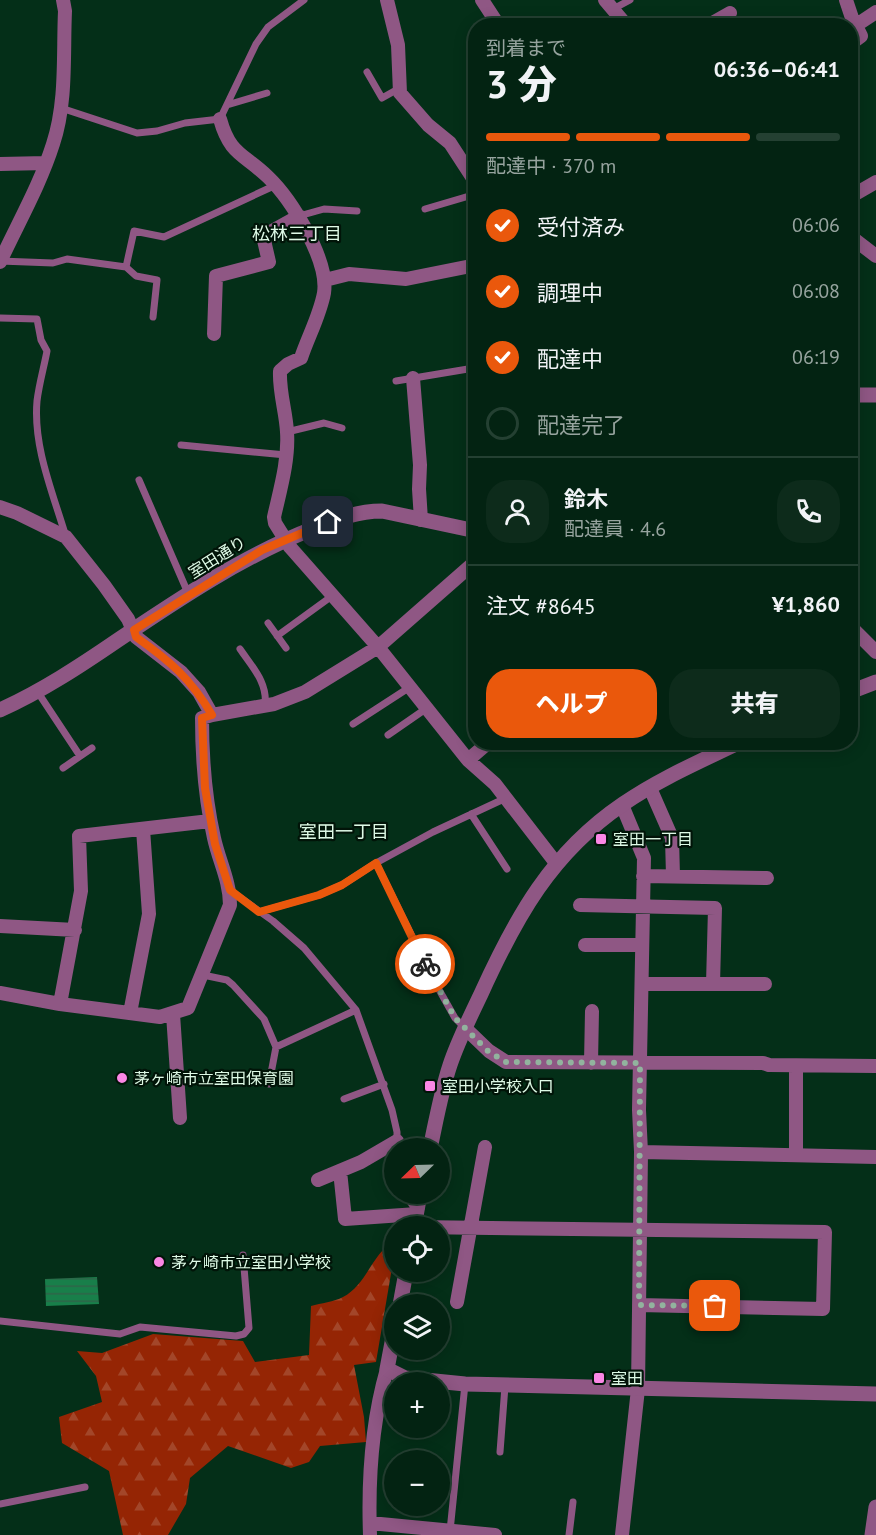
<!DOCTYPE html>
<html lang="ja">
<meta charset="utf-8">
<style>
:root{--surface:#032312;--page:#0d2b1b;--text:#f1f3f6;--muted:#97a49f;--line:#244032;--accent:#ea580c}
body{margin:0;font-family:"PT Sans","Noto Sans JP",sans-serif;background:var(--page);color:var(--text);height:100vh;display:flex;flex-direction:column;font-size:22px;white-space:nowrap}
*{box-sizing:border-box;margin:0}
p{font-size:20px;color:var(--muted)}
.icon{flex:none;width:33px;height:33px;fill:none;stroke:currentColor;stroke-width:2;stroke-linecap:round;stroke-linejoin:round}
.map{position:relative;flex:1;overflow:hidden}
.panel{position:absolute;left:468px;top:18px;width:390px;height:732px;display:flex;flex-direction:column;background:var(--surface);border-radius:24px;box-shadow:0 3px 15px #0003,0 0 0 2px var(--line)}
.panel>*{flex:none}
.needle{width:39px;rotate:247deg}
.fabs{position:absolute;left:384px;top:1138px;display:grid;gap:12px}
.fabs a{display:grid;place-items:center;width:66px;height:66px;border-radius:50%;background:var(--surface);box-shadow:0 3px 15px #0003,0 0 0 2px var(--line);font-size:30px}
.pin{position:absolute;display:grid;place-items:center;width:51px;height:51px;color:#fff;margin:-26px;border-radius:12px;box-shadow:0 3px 9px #0006}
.courier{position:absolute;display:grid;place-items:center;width:60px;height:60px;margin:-30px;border:4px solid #ea580c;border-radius:50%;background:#fff;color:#222;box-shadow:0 2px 8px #0007}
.overview em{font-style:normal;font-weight:800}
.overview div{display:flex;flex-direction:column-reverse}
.overview{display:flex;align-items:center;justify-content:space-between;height:102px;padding:0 18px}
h1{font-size:39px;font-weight:800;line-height:45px}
.bar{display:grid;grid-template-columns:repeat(4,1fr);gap:9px 6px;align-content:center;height:72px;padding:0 18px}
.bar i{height:8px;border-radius:4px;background:var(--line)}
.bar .on{background:var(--accent)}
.bar p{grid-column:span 4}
.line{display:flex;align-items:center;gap:15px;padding:0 18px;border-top:2px solid var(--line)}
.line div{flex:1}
.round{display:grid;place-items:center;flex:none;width:63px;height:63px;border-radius:24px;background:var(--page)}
ol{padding:0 18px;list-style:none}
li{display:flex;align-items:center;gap:18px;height:66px}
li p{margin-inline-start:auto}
li .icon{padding:6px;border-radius:50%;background:var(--accent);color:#fff;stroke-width:4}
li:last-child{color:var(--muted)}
li i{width:33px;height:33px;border:3px solid var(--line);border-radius:50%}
.cta{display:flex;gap:12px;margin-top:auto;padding:12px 18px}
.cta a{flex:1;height:69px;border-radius:24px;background:var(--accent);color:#fff;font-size:24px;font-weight:800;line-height:69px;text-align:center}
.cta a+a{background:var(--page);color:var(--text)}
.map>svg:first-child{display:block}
</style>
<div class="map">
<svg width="876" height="1535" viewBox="0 0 876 1535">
<defs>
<pattern id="forest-firs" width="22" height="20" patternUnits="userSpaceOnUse" patternTransform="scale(1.5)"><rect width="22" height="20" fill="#952504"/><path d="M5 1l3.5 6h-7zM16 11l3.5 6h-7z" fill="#a34629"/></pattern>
<pattern id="water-rules" width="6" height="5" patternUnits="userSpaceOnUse" patternTransform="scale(1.5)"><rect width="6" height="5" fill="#187f4a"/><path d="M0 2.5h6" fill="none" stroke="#2e6548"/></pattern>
</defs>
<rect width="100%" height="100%" fill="#042f18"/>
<path fill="url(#forest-firs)" d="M 394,1242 L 394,1256 L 376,1362 L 354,1365 L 364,1417 L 366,1442 L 320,1446 L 309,1462 L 291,1468 L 228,1446 L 190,1478 L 186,1504 L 168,1535 L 123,1535 L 109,1471 L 62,1443 L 59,1417 L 102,1402 L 96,1376 L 77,1351 L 102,1353 L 153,1334 L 243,1341 L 255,1362 L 309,1355 L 311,1306 C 321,1303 334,1302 343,1297 C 367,1285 373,1251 394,1242 Z"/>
<path fill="url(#water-rules)" d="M 97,1277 L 99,1304 L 46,1306 L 45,1279 Z"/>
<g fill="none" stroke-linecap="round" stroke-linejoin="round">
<path stroke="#8f5784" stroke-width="7" d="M 613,9 L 630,0
M 367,72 L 382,98 L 398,89
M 227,105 L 267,93
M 61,108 L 137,133 L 157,131 L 185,123 L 220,119 L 256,44 L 268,27 L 304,0
M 425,209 L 476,194
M 299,216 L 324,209 L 357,211
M 0,261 L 53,263 L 67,259 L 126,267 L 134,231 L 164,237 L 276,185
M 126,267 L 136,276 L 157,280 L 153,317
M 0,318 L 37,319 L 41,340 L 47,351 C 44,367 39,384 37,401 C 33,447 53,493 66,537
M 396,381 L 468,369
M 287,432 L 324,423 L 342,428
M 181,445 L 286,455
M 139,480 L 188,593
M 268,623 L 286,648
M 277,636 L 332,596
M 240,649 C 253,668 268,683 265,706
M 37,691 L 80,756
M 353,724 L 410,687
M 388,735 L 427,708
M 63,768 L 92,748
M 471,814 L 507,869
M 376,863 L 433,979 L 455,1018 L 465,1028
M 231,891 L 273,921 L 304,948 L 356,1010 L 392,1110 L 397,1132 L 397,1141
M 259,912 L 319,895 L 342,885 L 376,863 L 433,832 L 506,798
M 203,975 L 227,980 L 233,985 L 264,1019 L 276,1047 L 356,1010
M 269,1084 L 276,1047
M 344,1099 L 384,1084
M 0,1321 L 120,1334 L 140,1327 L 236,1336 L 244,1334 L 249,1328 L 243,1255
M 500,1452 L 505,1386
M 0,1504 L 85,1487
M 450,1531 L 465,1384
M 569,1535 L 573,1502"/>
<path stroke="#8f5784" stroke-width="14" d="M 387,0 L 398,45 L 400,93 L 428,125 L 450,143 L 476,183
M 482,0 L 499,26
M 605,0 L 627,26
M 846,0 L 852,18 L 861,36 L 850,44
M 707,26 L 730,13
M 855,26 L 876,12
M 220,119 C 230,155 243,153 268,177 C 291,199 329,260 324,293 C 320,315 308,337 301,358 L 288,364 L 280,371 C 279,392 286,412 287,432 C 289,460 280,490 274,517 L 275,523 L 290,547 L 378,647 L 468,760 L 495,784 L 556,863
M 0,164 L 46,163
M 850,197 L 876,182
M 850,236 L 876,256
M 0,262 C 18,223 40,185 53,144 C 67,102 63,54 65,11 L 63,0
M 325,280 L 349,274 L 406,279 L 476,265
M 214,334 L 216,276 L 269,262 L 263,236 L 299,216
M 413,378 L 420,465 L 419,489 L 421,520
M 0,507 L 17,513 L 66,537 L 104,585 L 128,619 L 136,637 L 181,672 L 199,692 L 212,715 L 202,718 C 202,758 205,798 214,838 C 219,861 230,881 230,905 L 188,1008 L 160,1017 L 60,1004 L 0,993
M 850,626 L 876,652
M 212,715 L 274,704 L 305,692 L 378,647 L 476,561
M 468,760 L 489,742
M 650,788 L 672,838 L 673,876
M 622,805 L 644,858 L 639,1110 L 641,1152 L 638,1389 L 622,1535
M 643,876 L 767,878
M 580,905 L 715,908 L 713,984
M 0,926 L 75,930
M 585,945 L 642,945
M 642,984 L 765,984
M 60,1004 L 81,891 L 79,836 L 210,821
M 130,1013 L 149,914 L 143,829
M 173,1014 L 180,1118
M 465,1028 L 489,1051 L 506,1062 L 763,1063 L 769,1065 L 876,1066
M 591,1063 L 592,1011
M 796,1066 L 796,1155
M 641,1152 L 876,1157
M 340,1171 L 345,1219 L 417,1214
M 318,1180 L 361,1162 L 397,1141 L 397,1149
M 409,1194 L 418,1207
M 415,1227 L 825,1232 L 823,1309 L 639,1305
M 457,1302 L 485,1147
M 370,1523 L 495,1535
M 370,1535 C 368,1480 372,1421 387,1369"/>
<path stroke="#8f5784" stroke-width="15" d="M 850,395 L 876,395
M 850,692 L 876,682
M 0,710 C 42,691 80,666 118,640 C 179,599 243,556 312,529 C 335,520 356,511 382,511 L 476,531
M 430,1149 C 436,1121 441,1092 450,1065 C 458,1041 470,1017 481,994 C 516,917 551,853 623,804 C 659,779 701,761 740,742
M 414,1227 L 420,1194
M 400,1305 L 406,1272
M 394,1332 L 387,1369 L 405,1378 L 465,1384 L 876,1394
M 872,1535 L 876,1507"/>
</g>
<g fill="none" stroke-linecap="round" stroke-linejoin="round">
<path stroke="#92b39e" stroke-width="6" stroke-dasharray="0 10.8" d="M 425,964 L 455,1018 L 489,1052 L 506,1062 L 640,1063 L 639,1305 L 715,1306"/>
<path stroke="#ea580c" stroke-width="8" d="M 328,522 L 262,550 L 134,630 L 136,637 C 170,661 191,679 212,715 L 202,718 L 205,788 L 215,844 L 230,890 L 259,912 L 319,895 L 342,885 L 376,863 L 425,964"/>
</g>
<g fill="#fb87e5" stroke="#011408" stroke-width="2">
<rect x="595" y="833" width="12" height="12" rx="3"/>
<circle cx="122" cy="1078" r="6"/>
<rect x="424" y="1080" width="12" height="12" rx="3"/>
<circle cx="159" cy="1262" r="6"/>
<rect x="593" y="1372" width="12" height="12" rx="3"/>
</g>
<g text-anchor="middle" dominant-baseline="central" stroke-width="4.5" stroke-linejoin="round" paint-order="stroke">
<g font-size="16" fill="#defae6" stroke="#011408">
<text transform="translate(217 557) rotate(-32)">室田通り</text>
</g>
<g font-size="16" fill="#defae6" stroke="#011408" text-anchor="start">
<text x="613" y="839">室田一丁目</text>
<text x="134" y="1078">茅ヶ崎市立室田保育園</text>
<text x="442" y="1086">室田小学校入口</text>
<text x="171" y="1262">茅ヶ崎市立室田小学校</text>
<text x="611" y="1378">室田</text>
</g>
<g font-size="18" fill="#defae6" stroke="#011408">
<text x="297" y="233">松林三丁目</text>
<text x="344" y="831">室田一丁目</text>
</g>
</g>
</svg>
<div class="fabs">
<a><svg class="needle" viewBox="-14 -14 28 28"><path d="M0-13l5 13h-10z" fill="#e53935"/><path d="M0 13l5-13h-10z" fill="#97a49f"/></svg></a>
<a><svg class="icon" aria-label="locate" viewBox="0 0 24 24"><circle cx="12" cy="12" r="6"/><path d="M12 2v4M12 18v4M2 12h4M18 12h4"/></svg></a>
<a><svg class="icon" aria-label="layers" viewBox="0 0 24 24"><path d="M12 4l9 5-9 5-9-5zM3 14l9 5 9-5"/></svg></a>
<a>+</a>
<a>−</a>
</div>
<div class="pin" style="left:715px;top:1306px;background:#ea580c"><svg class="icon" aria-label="bag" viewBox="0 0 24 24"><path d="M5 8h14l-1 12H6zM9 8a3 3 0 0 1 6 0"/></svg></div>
<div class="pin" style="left:328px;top:522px;background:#1f2937"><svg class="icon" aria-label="home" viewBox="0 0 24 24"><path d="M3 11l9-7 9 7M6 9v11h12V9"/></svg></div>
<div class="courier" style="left:425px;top:964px"><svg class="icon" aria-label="bike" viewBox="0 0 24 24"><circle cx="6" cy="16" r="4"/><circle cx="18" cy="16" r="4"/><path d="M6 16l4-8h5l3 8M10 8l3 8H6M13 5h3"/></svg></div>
<section class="panel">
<div class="overview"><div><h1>3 分</h1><p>到着まで</p></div><em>06:36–06:41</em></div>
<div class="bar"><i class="on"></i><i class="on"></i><i class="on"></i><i></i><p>配達中 · 370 m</p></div>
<ol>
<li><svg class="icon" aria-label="check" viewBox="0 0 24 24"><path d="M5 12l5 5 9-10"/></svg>受付済み<p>06:06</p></li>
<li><svg class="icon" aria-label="check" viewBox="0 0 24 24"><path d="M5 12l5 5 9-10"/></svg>調理中<p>06:08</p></li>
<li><svg class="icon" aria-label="check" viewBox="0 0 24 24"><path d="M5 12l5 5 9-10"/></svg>配達中<p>06:19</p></li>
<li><i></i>配達完了</li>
</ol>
<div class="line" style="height:108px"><a class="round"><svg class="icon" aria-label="person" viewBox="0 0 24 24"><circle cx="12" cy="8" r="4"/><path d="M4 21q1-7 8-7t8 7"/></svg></a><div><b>鈴木</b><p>配達員 · 4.6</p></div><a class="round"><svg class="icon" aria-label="phone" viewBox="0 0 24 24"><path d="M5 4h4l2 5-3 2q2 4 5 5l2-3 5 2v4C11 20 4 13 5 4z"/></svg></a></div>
<div class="line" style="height:78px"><div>注文 #8645</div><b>¥1,860</b></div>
<div class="cta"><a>ヘルプ</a><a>共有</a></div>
</section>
</div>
